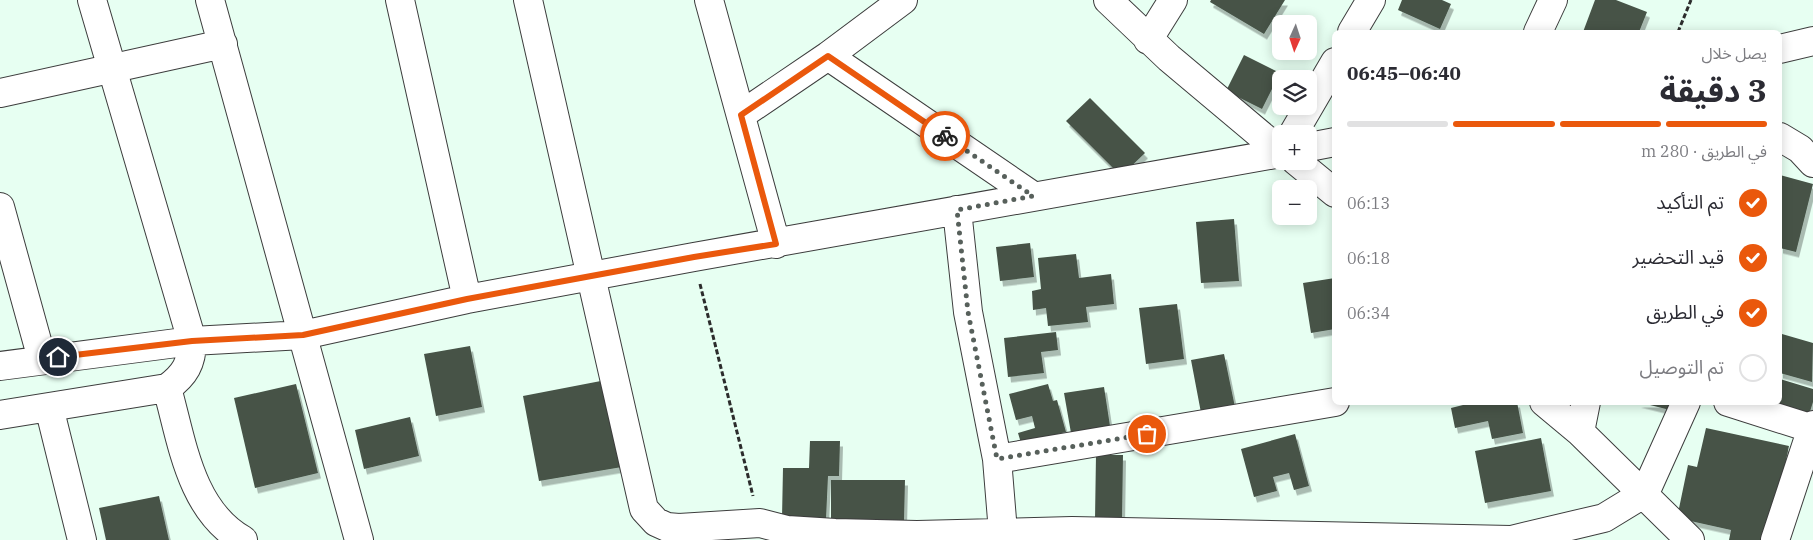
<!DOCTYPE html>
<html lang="ar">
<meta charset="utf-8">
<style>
:root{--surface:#fff;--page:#f7f7f7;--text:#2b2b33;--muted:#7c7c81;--line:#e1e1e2;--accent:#ea580c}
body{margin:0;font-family:"IBM Plex Serif","Noto Sans Arabic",serif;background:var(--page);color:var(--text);direction:rtl;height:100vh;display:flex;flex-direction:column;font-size:19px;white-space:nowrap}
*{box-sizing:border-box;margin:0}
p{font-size:16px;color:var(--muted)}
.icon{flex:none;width:28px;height:28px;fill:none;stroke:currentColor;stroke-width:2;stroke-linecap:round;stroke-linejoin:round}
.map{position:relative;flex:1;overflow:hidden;direction:ltr}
.details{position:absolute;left:1332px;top:30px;width:450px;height:375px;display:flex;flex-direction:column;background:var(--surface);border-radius:8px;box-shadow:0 2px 12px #0003;direction:rtl}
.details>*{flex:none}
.needle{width:32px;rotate:183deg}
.fabs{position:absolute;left:1272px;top:15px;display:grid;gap:10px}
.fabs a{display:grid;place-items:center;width:45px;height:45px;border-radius:8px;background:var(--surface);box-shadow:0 2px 12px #0003;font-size:25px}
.pin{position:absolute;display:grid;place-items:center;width:42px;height:42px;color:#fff;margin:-21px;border:2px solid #fff;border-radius:50%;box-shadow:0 1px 5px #0007}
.courier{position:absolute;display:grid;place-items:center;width:50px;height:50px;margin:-25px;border:4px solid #ea580c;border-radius:50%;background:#fff;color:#222;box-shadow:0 1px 6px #0007}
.summary em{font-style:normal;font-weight:700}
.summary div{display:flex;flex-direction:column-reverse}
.summary{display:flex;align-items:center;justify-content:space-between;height:85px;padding:0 15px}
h1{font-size:32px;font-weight:700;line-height:38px}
.bar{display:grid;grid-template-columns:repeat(4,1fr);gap:8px 5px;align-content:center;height:60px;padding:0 15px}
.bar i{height:6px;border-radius:4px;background:var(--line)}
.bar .current{background:var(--accent)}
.bar p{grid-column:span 4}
ol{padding:0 15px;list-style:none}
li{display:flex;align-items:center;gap:15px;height:55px}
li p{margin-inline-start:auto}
li .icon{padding:5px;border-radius:50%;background:var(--accent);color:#fff;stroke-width:4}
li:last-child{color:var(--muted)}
li i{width:28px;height:28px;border:2px solid var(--line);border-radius:50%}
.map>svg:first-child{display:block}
</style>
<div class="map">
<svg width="1813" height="540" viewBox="0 0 1813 540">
<defs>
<filter id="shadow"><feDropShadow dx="3" dy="5.5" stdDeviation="0" flood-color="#0004"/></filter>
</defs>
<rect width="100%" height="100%" fill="#e7fff2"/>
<path fill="#465347" filter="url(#shadow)" d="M 1211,0 L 1285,0 L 1264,34 L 1210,2 Z
M 1402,0 L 1442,0 L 1451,4 L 1440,29 L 1398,10 Z
M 1595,0 L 1616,0 L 1647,12 L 1639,32 L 1583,32 Z
M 1244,55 L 1280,73 L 1262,109 L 1226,91 Z
M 1090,98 L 1145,153 L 1121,176 L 1066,121 Z
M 1780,175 L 1813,184 L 1796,252 L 1780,248 Z
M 1234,219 L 1239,281 L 1201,283 L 1196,222 Z
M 1030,243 L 1034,277 L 1000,281 L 996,247 Z
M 1076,254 L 1079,278 L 1111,274 L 1114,304 L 1086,307 L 1088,322 L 1048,326 L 1046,308 L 1033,310 L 1032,291 L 1041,289 L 1038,258 Z
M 1335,278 L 1335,329 L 1311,333 L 1303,283 Z
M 1177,304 L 1184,359 L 1146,364 L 1139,308 Z
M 1056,332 L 1058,350 L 1041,352 L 1044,373 L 1008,377 L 1004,338 Z
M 1782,334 L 1813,343 L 1812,382 L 1780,373 L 1780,342 Z
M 470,346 L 482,407 L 436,416 L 424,354 Z
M 1224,354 L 1236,412 L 1202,418 L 1191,360 Z
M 1780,379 L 1813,389 L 1813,402 L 1807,421 L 1766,402 L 1780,402 Z
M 606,380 L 622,467 L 539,481 L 523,396 Z
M 296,384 L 318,473 L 255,488 L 234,398 Z
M 1048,384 L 1053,401 L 1057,400 L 1066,432 L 1021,443 L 1018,433 L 1035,428 L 1032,416 L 1016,420 L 1009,394 Z
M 1104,387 L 1110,426 L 1071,433 L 1064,393 Z
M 1475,402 L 1517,402 L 1523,433 L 1492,439 L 1488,421 L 1455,428 L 1451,408 Z
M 1638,402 L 1680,402 L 1678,412 Z
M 410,417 L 419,456 L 364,469 L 355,430 Z
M 1706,428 L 1789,446 L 1769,540 L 1729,540 L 1731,530 L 1677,518 L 1688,465 L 1697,467 Z
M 1295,434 L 1309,486 L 1294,490 L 1289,473 L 1273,477 L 1277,491 L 1254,497 L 1241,449 Z
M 1541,438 L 1551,491 L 1485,503 L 1475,451 Z
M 810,441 L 840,441 L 839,476 L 828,476 L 826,519 L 782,518 L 783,468 L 809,468 Z
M 1096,455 L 1123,455 L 1122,521 L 1095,520 Z
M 831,480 L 905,480 L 904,521 L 831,520 Z
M 159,496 L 169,540 L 106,540 L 99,508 Z"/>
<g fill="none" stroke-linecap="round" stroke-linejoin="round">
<g stroke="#3d3d3d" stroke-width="30">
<path id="minor" d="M 210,0 L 359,540
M 400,0 L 467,299
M 528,0 L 644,509 L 656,522 L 667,527 L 679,528 L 760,523 L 787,530 L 835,533 L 917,535 L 1072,531 L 1511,540 L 1604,518 L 1645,493 L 1686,402
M 709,0 L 776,244
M 1108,0 L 1169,58 L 1281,152
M 1352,32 L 1371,0
M 1538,32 L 1553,0
M 1148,40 L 1173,0
M 1780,49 L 1813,41
M 828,56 L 1033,196
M 0,93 L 223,44
M 741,115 L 828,56 L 903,0
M 1293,134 L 1335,62
M 1780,137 L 1800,149 L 1813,163
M 1309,147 L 1335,142
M 1296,161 L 1335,193
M 0,207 L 42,359
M 957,210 L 968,312 L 997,459 L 1003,532
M 0,366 L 192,341 L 303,335 L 467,299 L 694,257 L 1281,153
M 167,388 C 182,441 190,510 243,540
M 1544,402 L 1580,432 L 1690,540
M 1728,402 L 1813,429
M 49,407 L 82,540
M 0,415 L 167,388 C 185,375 192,363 192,341 L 92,0
M 1580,432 L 1586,402
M 997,459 L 1335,402
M 1775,540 L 1813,425"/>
</g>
<path stroke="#2c2c2c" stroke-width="3" stroke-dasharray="5 2.5" stroke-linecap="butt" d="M 1678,32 L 1691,0
M 700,284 L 753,496"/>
<use href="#minor" stroke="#fff" stroke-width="28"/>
</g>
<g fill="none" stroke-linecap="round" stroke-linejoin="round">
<path stroke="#57605b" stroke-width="5" stroke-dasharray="0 9" d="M 945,136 L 1033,196 L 957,210 L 968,312 L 997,459 L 1147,434"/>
<path stroke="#ea580c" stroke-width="6" d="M 58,357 L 192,341 L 303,335 L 467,299 L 694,257 L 776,244 L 741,115 L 828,56 L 945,136"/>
</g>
</svg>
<div class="fabs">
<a><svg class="needle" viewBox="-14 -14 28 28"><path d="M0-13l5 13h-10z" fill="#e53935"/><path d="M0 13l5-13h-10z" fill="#7c7c81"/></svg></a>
<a><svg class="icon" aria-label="layers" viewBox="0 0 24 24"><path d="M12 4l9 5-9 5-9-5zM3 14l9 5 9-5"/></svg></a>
<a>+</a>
<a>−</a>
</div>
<div class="pin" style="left:1147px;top:434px;background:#ea580c"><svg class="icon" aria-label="bag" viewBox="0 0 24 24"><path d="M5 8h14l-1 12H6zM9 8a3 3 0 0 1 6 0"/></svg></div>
<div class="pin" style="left:58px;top:357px;background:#1f2937"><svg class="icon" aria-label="home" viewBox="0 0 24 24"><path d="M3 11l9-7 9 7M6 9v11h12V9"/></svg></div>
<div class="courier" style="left:945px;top:136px"><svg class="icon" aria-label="bike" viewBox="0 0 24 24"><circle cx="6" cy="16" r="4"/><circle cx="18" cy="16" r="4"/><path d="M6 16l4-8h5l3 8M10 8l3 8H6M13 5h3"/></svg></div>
<section class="details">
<div class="summary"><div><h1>3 دقيقة</h1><p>يصل خلال</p></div><em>06:40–06:45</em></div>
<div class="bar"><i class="current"></i><i class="current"></i><i class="current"></i><i></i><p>في الطريق · 280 m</p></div>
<ol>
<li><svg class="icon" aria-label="check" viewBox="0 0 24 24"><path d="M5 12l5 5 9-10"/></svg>تم التأكيد<p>06:13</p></li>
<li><svg class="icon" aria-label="check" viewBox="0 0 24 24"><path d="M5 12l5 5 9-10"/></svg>قيد التحضير<p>06:18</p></li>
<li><svg class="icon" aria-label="check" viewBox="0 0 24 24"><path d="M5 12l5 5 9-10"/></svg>في الطريق<p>06:34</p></li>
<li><i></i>تم التوصيل</li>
</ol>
</section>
</div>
